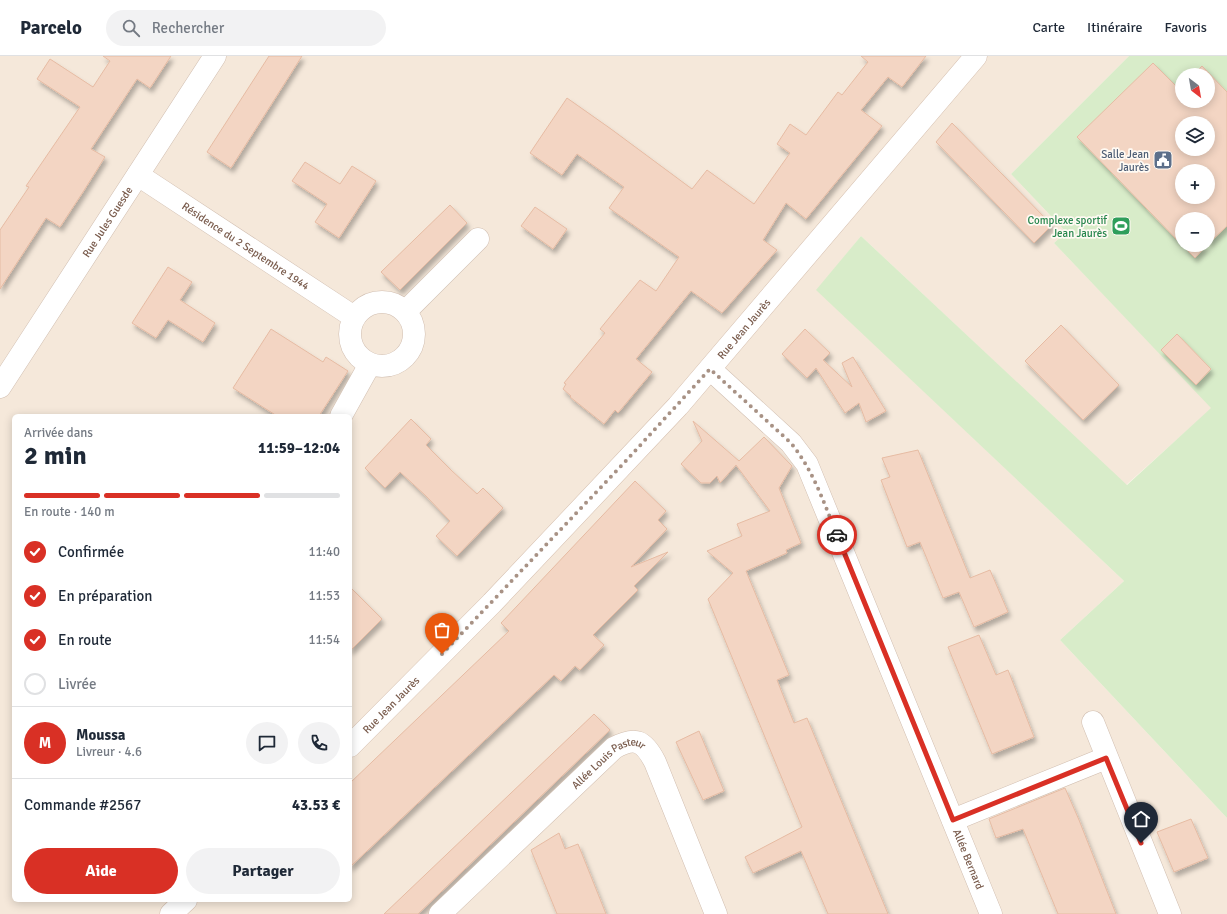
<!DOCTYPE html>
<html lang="fr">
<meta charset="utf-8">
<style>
:root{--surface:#fff;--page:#f2f2f3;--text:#1f2937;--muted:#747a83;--line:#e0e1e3;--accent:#d93025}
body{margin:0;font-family:Signika,sans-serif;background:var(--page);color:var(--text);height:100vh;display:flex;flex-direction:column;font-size:15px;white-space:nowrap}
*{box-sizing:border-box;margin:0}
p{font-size:13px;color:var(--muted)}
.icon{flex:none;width:22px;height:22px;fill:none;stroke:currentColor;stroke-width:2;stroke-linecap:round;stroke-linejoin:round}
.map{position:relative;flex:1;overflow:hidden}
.side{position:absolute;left:12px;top:358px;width:340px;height:488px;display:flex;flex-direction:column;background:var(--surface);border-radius:6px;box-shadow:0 2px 10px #0003}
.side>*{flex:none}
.needle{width:26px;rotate:149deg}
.controls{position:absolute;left:1175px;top:12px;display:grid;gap:8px}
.controls a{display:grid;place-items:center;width:40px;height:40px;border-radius:50%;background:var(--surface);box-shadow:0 2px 10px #0003;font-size:20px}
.pin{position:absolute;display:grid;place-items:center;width:34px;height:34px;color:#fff;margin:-41px -17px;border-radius:50% 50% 50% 0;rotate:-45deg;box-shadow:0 0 4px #0007}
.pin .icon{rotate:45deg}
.courier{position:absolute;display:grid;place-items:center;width:40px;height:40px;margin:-20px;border:3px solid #d93025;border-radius:50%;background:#fff;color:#222;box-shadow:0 1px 5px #0007}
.headline em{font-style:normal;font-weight:700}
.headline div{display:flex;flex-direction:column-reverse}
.headline{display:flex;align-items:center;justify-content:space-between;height:68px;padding:0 12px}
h1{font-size:26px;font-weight:700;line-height:30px}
.bar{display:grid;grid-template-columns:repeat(4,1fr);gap:6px 4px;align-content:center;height:48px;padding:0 12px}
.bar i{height:5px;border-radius:3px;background:var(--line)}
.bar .selected{background:var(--accent)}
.bar p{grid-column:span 4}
.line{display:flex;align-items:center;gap:10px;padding:0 12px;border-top:1px solid var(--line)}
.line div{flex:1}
.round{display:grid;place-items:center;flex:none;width:42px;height:42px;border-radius:21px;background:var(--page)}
ol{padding:0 12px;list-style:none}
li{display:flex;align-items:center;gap:12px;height:44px}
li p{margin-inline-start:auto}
li .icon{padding:4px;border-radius:50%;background:var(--accent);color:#fff;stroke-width:4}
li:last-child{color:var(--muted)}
li i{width:22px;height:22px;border:2px solid var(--line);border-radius:50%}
.action{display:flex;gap:8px;margin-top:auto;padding:8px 12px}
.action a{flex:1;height:46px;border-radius:24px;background:var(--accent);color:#fff;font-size:16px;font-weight:700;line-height:46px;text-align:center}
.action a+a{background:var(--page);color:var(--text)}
header{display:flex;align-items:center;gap:24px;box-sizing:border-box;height:56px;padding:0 20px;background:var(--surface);border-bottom:1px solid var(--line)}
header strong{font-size:19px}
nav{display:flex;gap:22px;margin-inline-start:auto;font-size:14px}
.search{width:280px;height:36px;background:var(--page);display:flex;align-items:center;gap:10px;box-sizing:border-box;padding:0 14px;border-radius:22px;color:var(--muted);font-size:15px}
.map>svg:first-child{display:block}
</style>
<header>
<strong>Parcelo</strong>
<div class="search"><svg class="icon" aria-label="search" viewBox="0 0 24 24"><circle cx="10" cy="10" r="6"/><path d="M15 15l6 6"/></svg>Rechercher</div>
<nav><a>Carte</a><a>Itinéraire</a><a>Favoris</a></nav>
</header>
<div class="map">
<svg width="1227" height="858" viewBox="0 0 1227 858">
<defs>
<filter id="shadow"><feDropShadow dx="2.5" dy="4.5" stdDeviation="2" flood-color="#0004"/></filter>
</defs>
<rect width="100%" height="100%" fill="#fdf6ec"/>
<path fill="#f5e8da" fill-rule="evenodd" d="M 0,0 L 1129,0 L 1011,118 L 1066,176 L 1054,187 L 1212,352 L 1126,429 L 861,180 L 817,234 L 1124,525 L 1060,584 L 1227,762 L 1227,858 L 0,858 ZM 14,360 L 350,360 L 350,844 L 14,844 Z"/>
<path fill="#d8ecc9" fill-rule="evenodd" d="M 1129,0 L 1227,0 L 1227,762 L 1060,584 L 1124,525 L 816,234 L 861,180 L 1127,429 L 1211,352 L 1054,187 L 1066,176 L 1011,118 ZM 1182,19 L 1208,19 L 1208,45 L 1182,45 ZM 1182,67 L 1208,67 L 1208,93 L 1182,93 ZM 1182,115 L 1208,115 L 1208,141 L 1182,141 ZM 1182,163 L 1208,163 L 1208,189 L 1182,189 Z"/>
<path fill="#f3d5c3" stroke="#e6bba3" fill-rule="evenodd" filter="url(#shadow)" d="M 103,0 L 171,0 L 150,32 L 137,23 L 91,93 L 105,101 L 83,136 L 60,171 L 46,162 L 0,233 L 0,174 L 29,131 L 26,130 L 80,51 L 37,23 L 50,3 L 93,31 L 110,5 Z
M 269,0 L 302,0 L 231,112 L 207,96 Z
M 861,0 L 926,0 L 902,31 L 888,21 L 861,54 L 882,70 L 806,163 L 786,147 L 763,184 L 777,194 L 722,257 L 691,235 L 636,303 L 652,316 L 618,357 L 615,354 L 604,368 L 570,341 L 571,340 L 563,333 L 566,328 L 564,327 L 605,277 L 600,273 L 640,224 L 656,235 L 679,201 L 609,152 L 624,131 L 577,98 L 562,119 L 530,97 L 567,42 L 611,73 L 692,133 L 707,114 L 754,148 L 790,97 L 777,88 L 790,68 L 806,79 L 838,36 L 842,39 L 868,6 Z
M 1153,7 L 1179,33 L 1182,29 L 1182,45 L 1208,45 L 1208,19 L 1193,19 L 1202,10 L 1227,36 L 1227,170 L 1208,188 L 1208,163 L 1182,163 L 1182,189 L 1077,81 ZM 1182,67 L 1208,67 L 1208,93 L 1182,93 ZM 1182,115 L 1208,115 L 1208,141 L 1182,141 Z
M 952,67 L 1052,169 L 1034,187 L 936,86 Z
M 305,106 L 340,128 L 352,110 L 376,125 L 339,182 L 315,166 L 327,148 L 292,125 Z
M 450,149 L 467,167 L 400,234 L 381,216 Z
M 535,151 L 567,173 L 553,193 L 521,170 Z
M 1182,189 L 1207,189 L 1195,202 Z
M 168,211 L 192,226 L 180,244 L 215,267 L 203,286 L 168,264 L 156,282 L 132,267 Z
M 1061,269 L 1119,329 L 1083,364 L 1025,305 Z
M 271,273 L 323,306 L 326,301 L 348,315 L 319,360 L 277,360 L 233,332 Z
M 805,273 L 830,297 L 823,304 L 852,331 L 842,307 L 853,301 L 886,355 L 866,366 L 859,347 L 845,357 L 816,312 L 807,322 L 782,298 Z
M 1177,278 L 1211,313 L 1196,329 L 1161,294 Z
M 411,363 L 431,383 L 426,389 L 451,414 L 477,438 L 483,432 L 503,452 L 457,500 L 436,480 L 450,465 L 426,440 L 400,416 L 385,432 L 365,412 Z
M 693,365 L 739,405 L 764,381 L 792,410 L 779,432 L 801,487 L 786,494 L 787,497 L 746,515 L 789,619 L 777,624 L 794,667 L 807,662 L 888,858 L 828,858 L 801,795 L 753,817 L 745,801 L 802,771 L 708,543 L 733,517 L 707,495 L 742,480 L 737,468 L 770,455 L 736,409 L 720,427 L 717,420 L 710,427 L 701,427 L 681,408 L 702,385 Z
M 918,394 L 970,522 L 990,514 L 1008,556 L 974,571 L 959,536 L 943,542 L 920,486 L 907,491 L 881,424 L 890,421 L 882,402 Z
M 635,425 L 666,455 L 658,464 L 667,473 L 631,511 L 668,496 L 634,530 L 638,534 L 593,579 L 604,589 L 580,614 L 575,610 L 561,625 L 554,619 L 350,811 L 350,727 L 509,575 L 501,567 Z
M 350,531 L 382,563 L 350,595 Z
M 979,579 L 996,619 L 1008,614 L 1034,681 L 992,698 L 948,591 Z
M 594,658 L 610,674 L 418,858 L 384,858 Z
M 699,675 L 724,735 L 703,744 L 676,686 Z
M 1065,732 L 1079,764 L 1116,858 L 1058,858 L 1023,773 L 996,782 L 989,763 Z
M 1191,763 L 1208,802 L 1174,816 L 1157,776 Z
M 559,777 L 565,793 L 578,788 L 606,858 L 557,858 L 531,794 Z"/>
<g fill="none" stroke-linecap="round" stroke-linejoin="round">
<g stroke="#d1beb0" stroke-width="23">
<g id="street">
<path id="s1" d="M 138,119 L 354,261"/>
<circle cx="382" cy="278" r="32"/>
<path d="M 406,255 L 478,183"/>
<path id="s2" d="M 710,313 L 791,387 L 807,408 L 991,858"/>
<path id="s3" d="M 0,331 L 215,0"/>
<path d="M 341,360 L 370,308"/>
<path d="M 1093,666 L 1170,858"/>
<path d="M 953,764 L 1106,702"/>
<path id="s4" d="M 440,858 L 614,692 C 636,680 644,685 655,706 L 716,858"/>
</g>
</g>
<g stroke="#d6c0b0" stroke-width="23">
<g id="secondary">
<path id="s5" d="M 350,690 L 492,547 L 678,350 L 976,0"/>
<path d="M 171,858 L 186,844"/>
</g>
</g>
<use href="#street" stroke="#fff" stroke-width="22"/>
<use href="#secondary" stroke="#fff" stroke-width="22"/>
</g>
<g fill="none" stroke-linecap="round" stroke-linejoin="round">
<path stroke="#a89285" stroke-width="4" stroke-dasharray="0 7.2" d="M 442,598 L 624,407 L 710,313 L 791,387 C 813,414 824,447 837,479"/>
<path stroke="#d93025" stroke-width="5" d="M 837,479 L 953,764 L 1106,702 L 1141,787"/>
</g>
<defs>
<g id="civic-square" transform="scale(1)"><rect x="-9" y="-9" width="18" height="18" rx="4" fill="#5c6f8a" stroke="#fffaf3"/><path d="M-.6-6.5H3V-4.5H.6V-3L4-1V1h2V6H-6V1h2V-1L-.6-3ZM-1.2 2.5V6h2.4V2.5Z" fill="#fff"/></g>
<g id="stadium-square" transform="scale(1)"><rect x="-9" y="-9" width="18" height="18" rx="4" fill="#2e9e5b" stroke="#fffaf3"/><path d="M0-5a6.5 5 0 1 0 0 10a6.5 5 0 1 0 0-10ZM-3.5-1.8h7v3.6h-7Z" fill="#fff"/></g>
</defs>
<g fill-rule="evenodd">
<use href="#civic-square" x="1163" y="104"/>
<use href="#stadium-square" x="1121" y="170"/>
</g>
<g text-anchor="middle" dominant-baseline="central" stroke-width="3.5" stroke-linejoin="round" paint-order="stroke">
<g font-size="11" fill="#4e5e75" stroke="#fffaf3" text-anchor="end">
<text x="1149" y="98">Salle Jean<tspan x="1149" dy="13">Jaurès</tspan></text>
</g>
<g font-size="11" fill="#27864d" stroke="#fffaf3" text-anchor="end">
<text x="1107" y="164">Complexe sportif<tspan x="1107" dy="13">Jean Jaurès</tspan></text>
</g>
<g font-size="11" fill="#7a5c4d" stroke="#fffaf3">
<text stroke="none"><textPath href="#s3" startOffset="197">Rue Jules Guesde</textPath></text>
<text stroke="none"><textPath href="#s1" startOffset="129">Résidence du 2 Septembre 1944</textPath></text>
<text stroke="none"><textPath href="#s5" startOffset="574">Rue Jean Jaurès</textPath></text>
<text stroke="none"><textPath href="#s5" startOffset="58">Rue Jean Jaurès</textPath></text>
<text stroke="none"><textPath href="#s4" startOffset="229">Allée Louis Pasteur</textPath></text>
<text stroke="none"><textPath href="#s2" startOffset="563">Allée Bernard</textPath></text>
</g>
</g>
</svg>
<div class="controls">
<a><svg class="needle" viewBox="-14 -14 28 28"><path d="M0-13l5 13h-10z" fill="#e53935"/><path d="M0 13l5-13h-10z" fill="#747a83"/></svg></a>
<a><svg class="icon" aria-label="layers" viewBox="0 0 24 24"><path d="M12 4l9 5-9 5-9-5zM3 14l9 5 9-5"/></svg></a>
<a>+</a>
<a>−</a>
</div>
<div class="pin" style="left:442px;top:598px;background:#ea580c"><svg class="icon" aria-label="bag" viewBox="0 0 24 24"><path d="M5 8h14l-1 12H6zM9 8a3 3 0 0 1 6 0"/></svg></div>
<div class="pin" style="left:1141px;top:787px;background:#1f2937"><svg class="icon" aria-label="home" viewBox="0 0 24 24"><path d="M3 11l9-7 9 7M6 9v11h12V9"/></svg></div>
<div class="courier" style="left:837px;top:479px"><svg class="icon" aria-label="car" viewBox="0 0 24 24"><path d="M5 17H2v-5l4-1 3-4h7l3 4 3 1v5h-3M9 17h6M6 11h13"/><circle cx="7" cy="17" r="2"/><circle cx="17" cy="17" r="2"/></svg></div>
<section class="side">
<div class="headline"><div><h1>2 min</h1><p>Arrivée dans</p></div><em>11:59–12:04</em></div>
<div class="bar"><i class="selected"></i><i class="selected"></i><i class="selected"></i><i></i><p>En route · 140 m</p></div>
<ol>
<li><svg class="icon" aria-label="check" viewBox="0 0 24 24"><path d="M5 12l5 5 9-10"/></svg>Confirmée<p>11:40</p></li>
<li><svg class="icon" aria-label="check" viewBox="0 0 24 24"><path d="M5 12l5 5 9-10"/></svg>En préparation<p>11:53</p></li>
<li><svg class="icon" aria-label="check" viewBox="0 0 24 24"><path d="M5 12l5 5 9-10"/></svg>En route<p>11:54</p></li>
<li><i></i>Livrée</li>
</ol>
<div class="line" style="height:72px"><b class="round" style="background:var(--accent);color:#fff">M</b><div><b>Moussa</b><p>Livreur · 4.6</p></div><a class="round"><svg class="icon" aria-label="chat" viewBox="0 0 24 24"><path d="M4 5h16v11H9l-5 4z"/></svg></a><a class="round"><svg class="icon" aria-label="phone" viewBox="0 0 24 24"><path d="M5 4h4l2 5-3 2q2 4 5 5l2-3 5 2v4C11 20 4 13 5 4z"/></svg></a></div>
<div class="line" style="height:52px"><div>Commande #2567</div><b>43.53 €</b></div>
<div class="action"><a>Aide</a><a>Partager</a></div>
</section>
</div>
